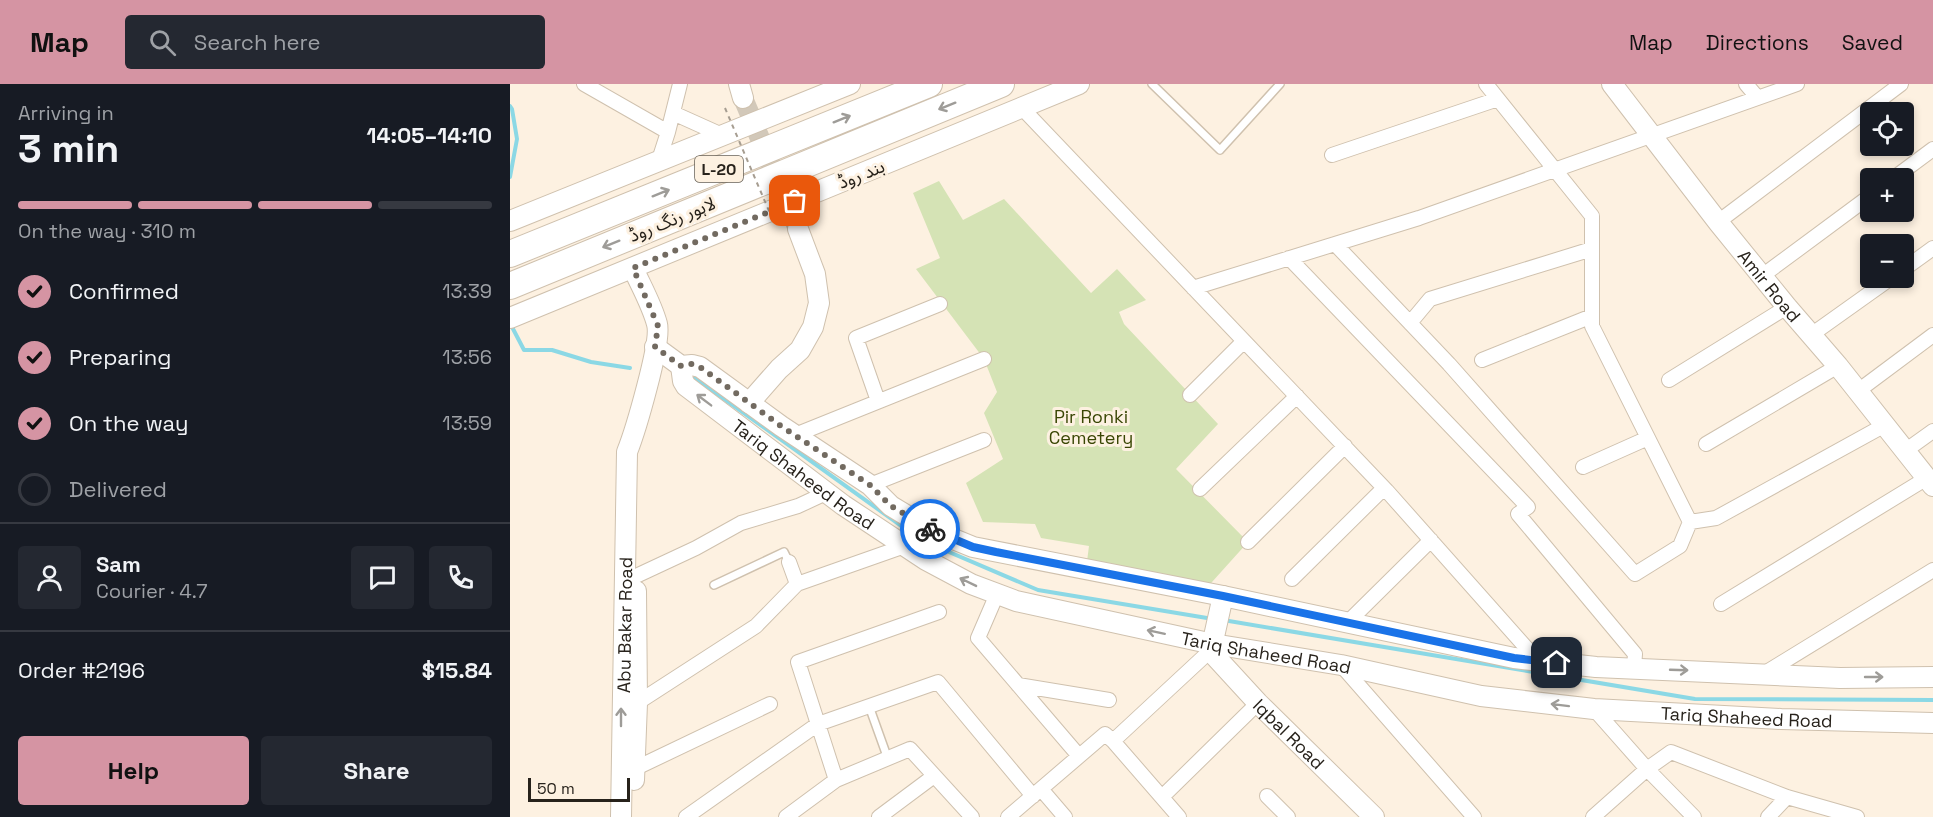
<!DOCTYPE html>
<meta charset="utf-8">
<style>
:root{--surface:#171b24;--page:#242831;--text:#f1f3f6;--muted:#9ea1a6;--line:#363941;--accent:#d594a3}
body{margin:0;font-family:"Space Grotesk","Noto Sans Arabic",sans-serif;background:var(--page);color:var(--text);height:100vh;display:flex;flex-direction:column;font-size:22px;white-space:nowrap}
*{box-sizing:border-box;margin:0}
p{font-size:20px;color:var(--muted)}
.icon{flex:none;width:33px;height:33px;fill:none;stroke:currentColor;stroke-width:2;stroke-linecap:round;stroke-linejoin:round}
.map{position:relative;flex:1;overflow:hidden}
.details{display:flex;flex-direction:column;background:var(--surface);width:510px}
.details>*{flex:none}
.fabs{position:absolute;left:1350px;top:18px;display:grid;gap:12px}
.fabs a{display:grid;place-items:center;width:54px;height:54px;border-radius:6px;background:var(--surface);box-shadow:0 3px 9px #0003;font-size:30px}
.scale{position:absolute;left:18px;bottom:15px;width:102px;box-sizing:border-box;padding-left:6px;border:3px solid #27221b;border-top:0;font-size:16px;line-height:21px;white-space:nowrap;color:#27221b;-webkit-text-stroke:4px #fdf1e1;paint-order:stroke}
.pin{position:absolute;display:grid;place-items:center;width:51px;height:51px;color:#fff;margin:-26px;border-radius:12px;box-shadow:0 3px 9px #0006}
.courier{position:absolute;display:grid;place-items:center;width:60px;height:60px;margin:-30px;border:4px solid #1a73e8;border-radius:50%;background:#fff;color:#222;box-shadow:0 2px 8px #0007}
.headline em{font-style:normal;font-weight:800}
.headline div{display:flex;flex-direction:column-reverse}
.headline{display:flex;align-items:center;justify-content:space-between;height:102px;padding:0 18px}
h1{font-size:39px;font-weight:800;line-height:45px}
.bar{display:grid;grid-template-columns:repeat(4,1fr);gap:9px 6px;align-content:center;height:72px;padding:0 18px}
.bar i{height:8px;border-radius:4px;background:var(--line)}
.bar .current{background:var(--accent)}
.bar p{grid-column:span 4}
.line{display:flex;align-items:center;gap:15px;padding:0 18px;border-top:2px solid var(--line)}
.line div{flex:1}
.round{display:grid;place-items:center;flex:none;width:63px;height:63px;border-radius:6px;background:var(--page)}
ol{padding:0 18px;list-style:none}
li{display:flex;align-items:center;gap:18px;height:66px}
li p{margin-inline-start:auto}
li .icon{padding:6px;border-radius:50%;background:var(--accent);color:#111;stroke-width:4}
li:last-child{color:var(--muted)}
li i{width:33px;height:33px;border:3px solid var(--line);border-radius:50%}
.action{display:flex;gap:12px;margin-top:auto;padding:12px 18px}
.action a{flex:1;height:69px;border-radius:6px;background:var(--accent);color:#111;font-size:24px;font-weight:800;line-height:69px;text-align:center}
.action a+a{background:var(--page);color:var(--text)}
header{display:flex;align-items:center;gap:36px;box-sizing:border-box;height:84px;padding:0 30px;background:var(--accent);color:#111}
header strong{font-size:28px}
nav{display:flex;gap:33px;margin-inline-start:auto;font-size:21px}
.search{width:420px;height:54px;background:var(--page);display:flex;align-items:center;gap:15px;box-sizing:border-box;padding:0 21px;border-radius:6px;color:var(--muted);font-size:22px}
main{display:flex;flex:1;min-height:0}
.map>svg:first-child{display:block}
</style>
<header>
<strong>Map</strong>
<div class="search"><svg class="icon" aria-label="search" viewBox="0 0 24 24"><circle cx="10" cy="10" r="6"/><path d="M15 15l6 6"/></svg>Search here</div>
<nav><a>Map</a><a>Directions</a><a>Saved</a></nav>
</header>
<main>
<section class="details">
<div class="headline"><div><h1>3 min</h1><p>Arriving in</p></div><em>14:05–14:10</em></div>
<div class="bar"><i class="current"></i><i class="current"></i><i class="current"></i><i></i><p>On the way · 310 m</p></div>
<ol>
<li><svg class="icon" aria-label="check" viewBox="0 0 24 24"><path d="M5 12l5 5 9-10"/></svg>Confirmed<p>13:39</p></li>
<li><svg class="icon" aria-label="check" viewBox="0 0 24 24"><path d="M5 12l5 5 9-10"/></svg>Preparing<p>13:56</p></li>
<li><svg class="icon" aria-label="check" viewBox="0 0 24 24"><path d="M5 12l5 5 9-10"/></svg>On the way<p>13:59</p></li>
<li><i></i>Delivered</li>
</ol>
<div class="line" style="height:108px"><a class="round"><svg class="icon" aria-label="person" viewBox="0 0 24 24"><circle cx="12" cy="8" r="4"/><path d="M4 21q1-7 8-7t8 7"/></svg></a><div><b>Sam</b><p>Courier · 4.7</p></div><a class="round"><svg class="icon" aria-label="chat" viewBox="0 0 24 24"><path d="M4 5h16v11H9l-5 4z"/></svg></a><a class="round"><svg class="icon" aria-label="phone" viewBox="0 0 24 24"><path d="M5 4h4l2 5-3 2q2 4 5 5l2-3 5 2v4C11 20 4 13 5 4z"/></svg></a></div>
<div class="line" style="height:78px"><div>Order #2196</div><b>$15.84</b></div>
<div class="action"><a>Help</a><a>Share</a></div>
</section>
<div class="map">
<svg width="1423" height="733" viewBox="0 0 1423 733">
<rect width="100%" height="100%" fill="#fdf1e1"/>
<path fill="#d5e3b5" d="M 429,97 L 453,136 L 494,115 L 581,209 L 607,185 L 636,216 L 609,228 L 614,240 L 708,340 L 666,385 L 738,458 L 693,508 L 576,485 L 579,462 L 531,454 L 525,440 L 473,438 L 456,399 L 493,375 L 474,329 L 487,308 L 474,275 L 406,185 L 430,174 L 403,109 Z"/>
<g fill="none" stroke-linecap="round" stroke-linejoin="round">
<path stroke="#8bd8e5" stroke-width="4" d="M 0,22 L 2,25 L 7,55 L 0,93
M 1,241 L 14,266 L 42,266 L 81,278 L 120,284
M 185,294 L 411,456 L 528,506 L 703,535
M 713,536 L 1185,615 L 1423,616"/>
<path stroke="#d2c8b9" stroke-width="20" stroke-dasharray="20 10" stroke-linecap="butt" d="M 233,14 L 288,145"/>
<g stroke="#cfc1ae" stroke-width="10">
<path id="lane" d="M 642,0 L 710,66 L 770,0
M 204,501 L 274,468 L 279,478
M 359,622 L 378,675"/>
</g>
<g stroke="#cfc1ae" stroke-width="16">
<path id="street" d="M 74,0 L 158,48
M 1236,0 L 1247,13
M 512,24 L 877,407 L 1028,577
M 163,29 L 212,51
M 822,71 L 988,15
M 149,76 L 158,48 L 170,0
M 1384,94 L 1423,65
M 1208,138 L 1391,0
M 825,160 L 939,280 L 1125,490 L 1170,462 L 1180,438 L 1082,242 L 1082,132 L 976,0
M 779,174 L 1018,423 L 1008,430 L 1125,570 L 1124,584
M 1394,185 L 1423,164
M 1252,192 L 1360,112
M 683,204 L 909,134 L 1287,0
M 900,239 L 920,215 L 1082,165
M 1301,251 L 1381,194
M 972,276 L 1082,232
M 1159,296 L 1277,223
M 1348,307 L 1423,251
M 680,311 L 734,257
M 368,317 L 346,254 L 430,220
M 285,351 L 474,275
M 1196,360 L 1328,282
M 1395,367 L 1423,347
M 1073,383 L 1138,354
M 360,401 L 474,356
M 690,405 L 787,312
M 1180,438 L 1206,434 L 1375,341
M 738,458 L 835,362
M 126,492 L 186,464 L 231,439 L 288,422 L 316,409
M 782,495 L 874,404
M 287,500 L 395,462
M 487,510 L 468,554 L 569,672
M 1211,520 L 1417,394
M 838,538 L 921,456
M 831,581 L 964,733
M 1255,589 L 1423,486
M 508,601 L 599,616
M 127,619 L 246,542 L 287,500 L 279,478
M 1084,625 L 1137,685 L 1184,733
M 603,657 L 701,566
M 124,685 L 260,620
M 326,696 L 288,578 L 429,528
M 531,705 L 555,733
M 757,712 L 778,733
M 652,713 L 748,619
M 176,733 L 308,640 L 428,598 L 523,712
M 276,733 L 326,696 L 400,665 L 462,733
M 369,733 L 424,692
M 498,733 L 595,650 L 603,657 L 669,733
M 1083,733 L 1137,685 L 1161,668 L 1277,713 L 1347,733
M 1258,733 L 1277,713"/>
</g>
<g stroke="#cfc1ae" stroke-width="22">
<g id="secondary">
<path d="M 229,0 L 233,14"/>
<path id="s1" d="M 1102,0 L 1208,138 L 1277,223 L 1328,282 L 1423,402"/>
<path d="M 0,137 L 340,0"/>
<path d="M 0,234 L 569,0"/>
<path d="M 145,263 L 171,282 L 182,281 L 190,283 L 271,342 L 360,401 L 381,422 L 419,445 L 463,463 L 713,512 L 1004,574 L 1086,583 L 1330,594 L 1423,593"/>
<path id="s2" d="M 171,282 L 173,297 L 176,302 L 333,421 L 416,476 L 461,500 L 506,517 L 703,560 L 831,581 L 971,612 L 1084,625 L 1271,635 L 1423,639"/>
<path d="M 239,319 L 269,285 L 290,266 L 303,243 L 309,219 L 305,190 L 288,145"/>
<path id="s3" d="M 713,512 L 701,566 L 703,570 L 748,619 L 864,733"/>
<path d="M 124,696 L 127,619 L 126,507"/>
<path id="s4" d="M 111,733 L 117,368 C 125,348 152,258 147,240 C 142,221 131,202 123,184"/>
</g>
</g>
<g stroke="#cfc1ae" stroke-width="28">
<path id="highway" d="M 0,170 L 419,0
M 0,202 L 491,0"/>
</g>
<use href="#lane" stroke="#fff" stroke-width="7"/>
<use href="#street" stroke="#fff" stroke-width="14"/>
<use href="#secondary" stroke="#fff" stroke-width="20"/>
<use href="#highway" stroke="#fff" stroke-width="26"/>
<path stroke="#a69d91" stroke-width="2" stroke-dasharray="4.5 4.5" stroke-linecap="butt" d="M 215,24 L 262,134"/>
</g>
<defs><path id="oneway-shaft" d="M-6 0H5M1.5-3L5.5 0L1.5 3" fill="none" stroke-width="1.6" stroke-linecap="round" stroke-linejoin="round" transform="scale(1.5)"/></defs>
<g stroke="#9e9c98">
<use href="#oneway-shaft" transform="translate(437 22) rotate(158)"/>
<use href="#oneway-shaft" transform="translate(332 35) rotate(-22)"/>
<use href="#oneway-shaft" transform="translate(151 109) rotate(-22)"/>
<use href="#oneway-shaft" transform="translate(101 160) rotate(158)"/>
<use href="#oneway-shaft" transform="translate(194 316) rotate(-143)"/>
<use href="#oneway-shaft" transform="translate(458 498) rotate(-154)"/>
<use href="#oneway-shaft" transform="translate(646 548) rotate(-168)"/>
<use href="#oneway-shaft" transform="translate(1169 586) rotate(2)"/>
<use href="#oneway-shaft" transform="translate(1364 593)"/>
<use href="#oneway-shaft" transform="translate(1050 621) rotate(-173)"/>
<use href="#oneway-shaft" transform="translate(111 633) rotate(-90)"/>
</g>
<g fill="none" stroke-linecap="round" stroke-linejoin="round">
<path stroke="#726a60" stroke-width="6" stroke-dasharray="0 10.8" d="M 285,117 L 123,184 L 148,242 L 145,263 L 171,282 L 182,280 L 190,283 L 271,342 L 360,401 L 381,422 L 420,445"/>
<path stroke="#1a73e8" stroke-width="8" d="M 420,445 L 463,463 L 486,468 L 713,512 L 1004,574 L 1047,579"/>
</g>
<g text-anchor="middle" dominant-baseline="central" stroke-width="6" stroke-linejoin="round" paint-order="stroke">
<rect fill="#fdf1e1" stroke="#676056" stroke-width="1.5" x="185" y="72" width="48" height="26" rx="4.5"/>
<g font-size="16" font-weight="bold" fill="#27221b">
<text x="209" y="85">L-20</text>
</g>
<g font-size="18" fill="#27221b" stroke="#fdf1e1">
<text transform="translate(351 90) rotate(-22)">بند روڈ</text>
<text transform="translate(162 135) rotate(-22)">لاہور رنگ روڈ</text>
<text stroke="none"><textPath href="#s1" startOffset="256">Amir Road</textPath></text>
<text stroke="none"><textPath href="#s2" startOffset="168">Tariq Shaheed Road</textPath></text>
<text stroke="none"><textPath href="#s4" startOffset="192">Abu Bakar Road</textPath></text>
<text stroke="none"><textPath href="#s2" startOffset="672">Tariq Shaheed Road</textPath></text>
<text stroke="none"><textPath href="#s2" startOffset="1158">Tariq Shaheed Road</textPath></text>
<text stroke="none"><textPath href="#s3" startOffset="170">Iqbal Road</textPath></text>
</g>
<g font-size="18" fill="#394604" stroke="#fdf1e1">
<text x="581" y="332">Pir Ronki<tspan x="581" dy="21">Cemetery</tspan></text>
</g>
</g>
</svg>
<div class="fabs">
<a><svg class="icon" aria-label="locate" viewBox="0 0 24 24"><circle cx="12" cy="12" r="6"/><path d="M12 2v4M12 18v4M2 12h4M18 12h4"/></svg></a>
<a>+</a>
<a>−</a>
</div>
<div class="scale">50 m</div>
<div class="pin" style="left:285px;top:117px;background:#ea580c"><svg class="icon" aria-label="bag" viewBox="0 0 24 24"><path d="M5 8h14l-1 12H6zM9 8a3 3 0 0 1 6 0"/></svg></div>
<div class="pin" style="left:1047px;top:579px;background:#1f2937"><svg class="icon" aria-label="home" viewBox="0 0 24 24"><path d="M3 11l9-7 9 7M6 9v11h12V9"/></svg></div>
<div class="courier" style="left:420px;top:445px"><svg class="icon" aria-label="bike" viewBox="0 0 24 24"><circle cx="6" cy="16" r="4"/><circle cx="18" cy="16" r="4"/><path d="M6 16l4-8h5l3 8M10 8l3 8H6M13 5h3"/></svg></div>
</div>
</main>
